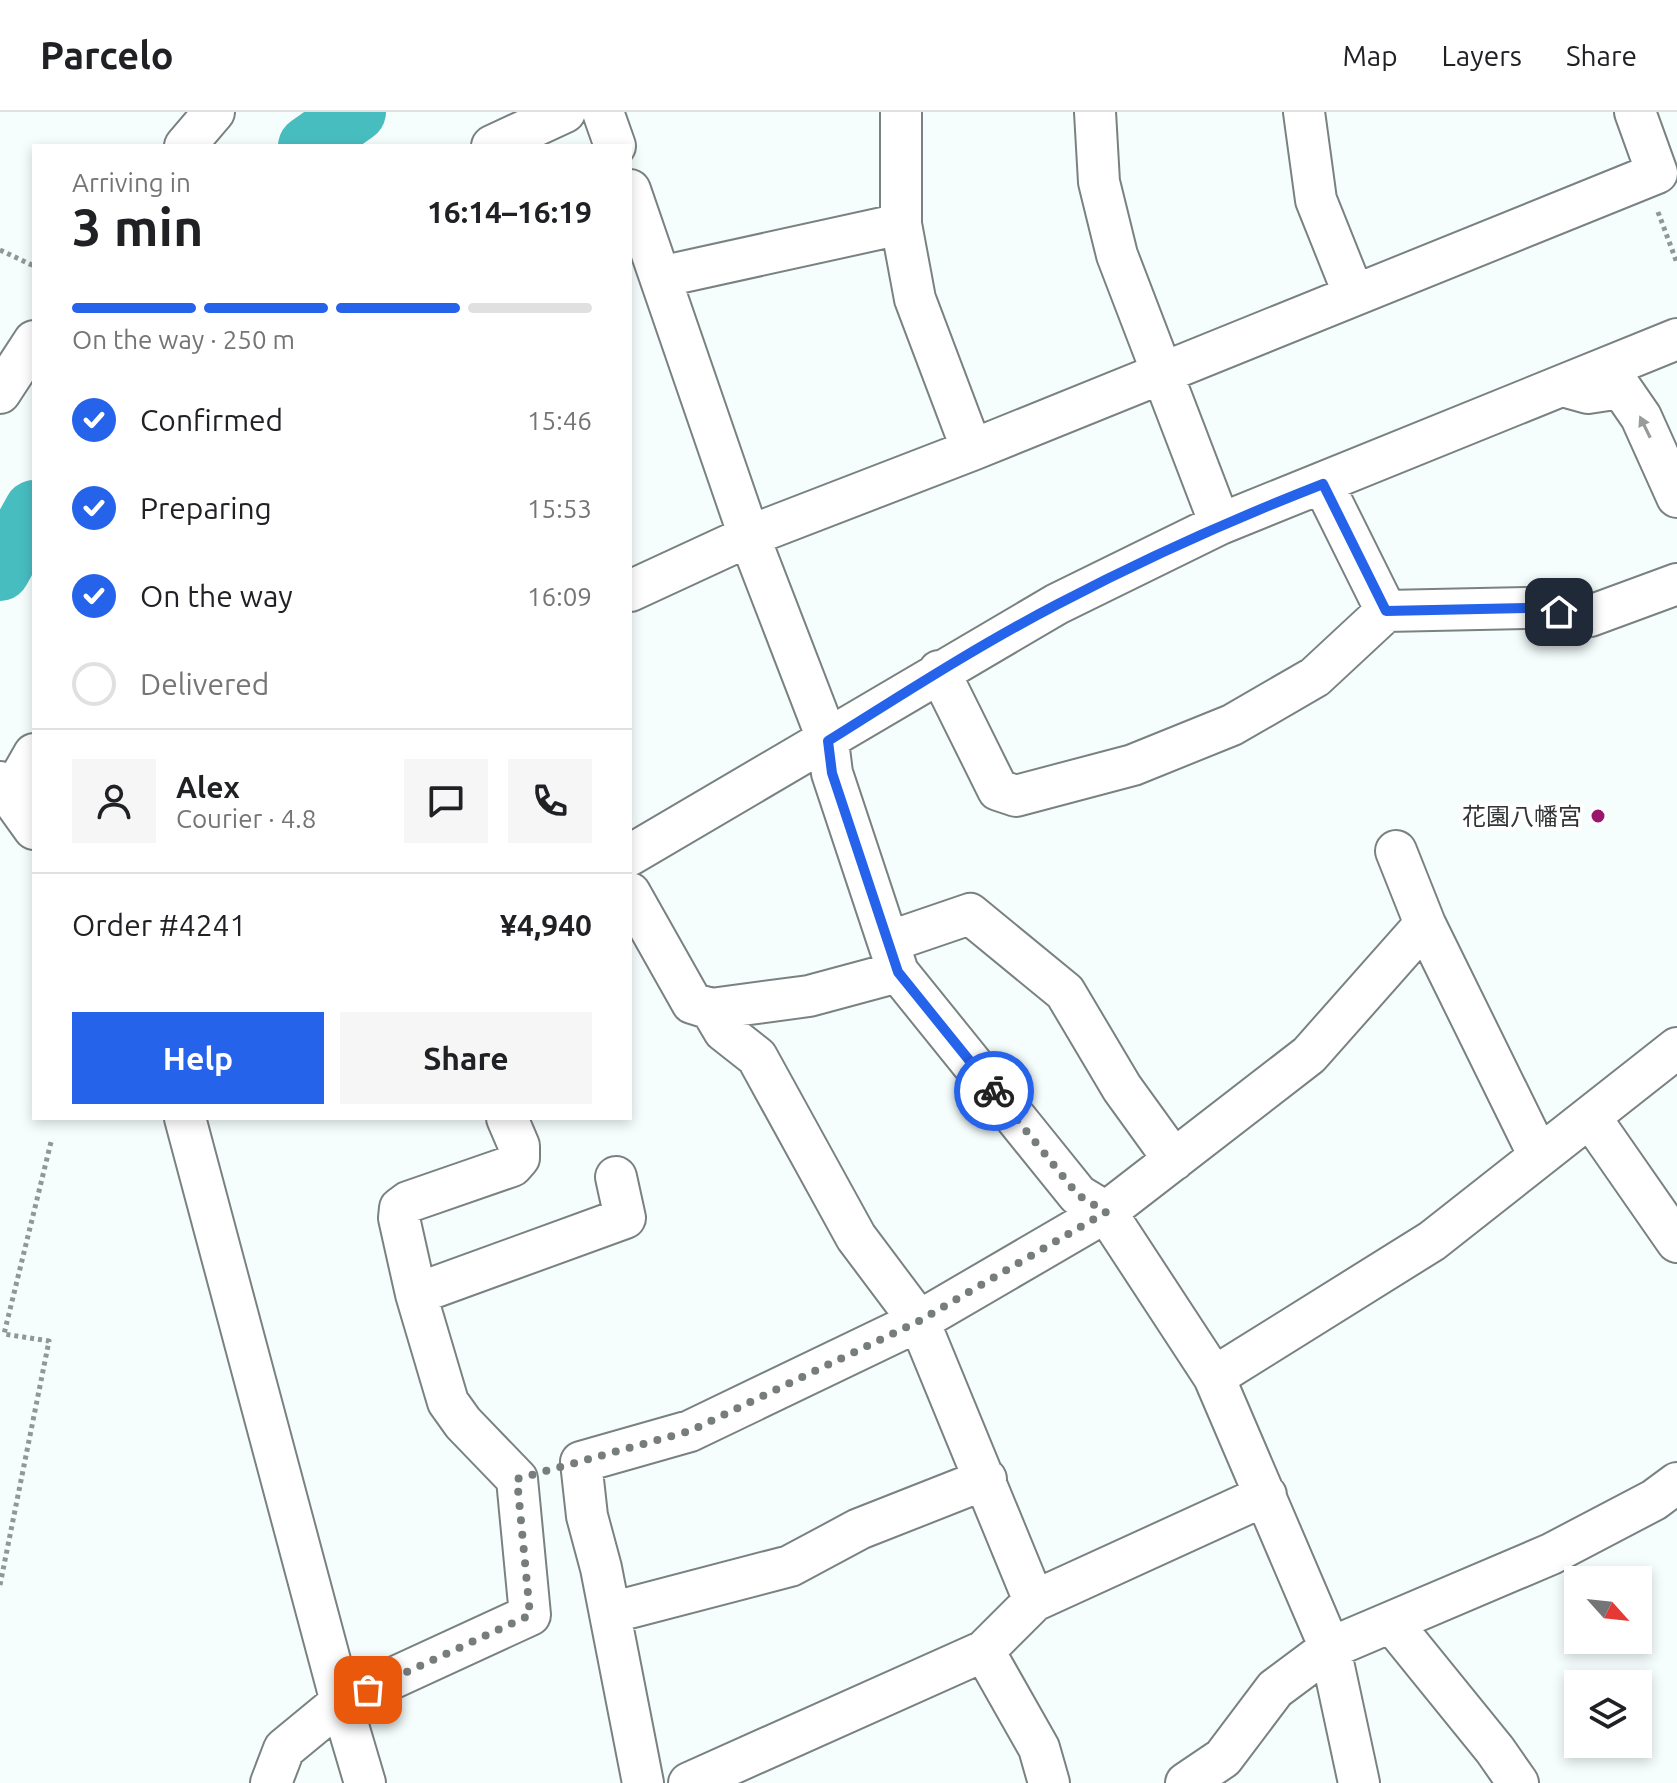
<!DOCTYPE html>
<meta charset="utf-8">
<style>
:root{--surface:#fff;--page:#f6f6f6;--text:#202124;--muted:#757577;--line:#e0e0e0;--accent:#2563eb}
body{margin:0;font-family:Ubuntu,"Noto Sans JP",sans-serif;background:var(--page);color:var(--text);height:100vh;display:flex;flex-direction:column;font-size:30px;white-space:nowrap}
*{box-sizing:border-box;margin:0}
p{font-size:26px;color:var(--muted)}
.icon{flex:none;width:44px;height:44px;fill:none;stroke:currentColor;stroke-width:2;stroke-linecap:round;stroke-linejoin:round}
.map{position:relative;flex:1;overflow:hidden}
.panel{position:absolute;left:32px;top:32px;width:600px;height:976px;display:flex;flex-direction:column;background:var(--surface);border-radius:0px;box-shadow:0 4px 12px #0003}
.panel>*{flex:none}
.needle{width:52px;rotate:117deg}
.buttons{position:absolute;left:1564px;top:1454px;display:grid;gap:16px}
.buttons a{display:grid;place-items:center;width:88px;height:88px;border-radius:0px;background:var(--surface);box-shadow:0 4px 12px #0003;font-size:40px}
.pin{position:absolute;display:grid;place-items:center;width:68px;height:68px;color:#fff;margin:-34px;border-radius:16px;box-shadow:0 4px 12px #0006}
.courier{position:absolute;display:grid;place-items:center;width:80px;height:80px;margin:-40px;border:6px solid #2563eb;border-radius:50%;background:#fff;color:#222;box-shadow:0 2px 10px #0007}
.head em{font-style:normal;font-weight:600}
.head div{display:flex;flex-direction:column-reverse}
.head{display:flex;align-items:center;justify-content:space-between;height:136px;padding:0 40px}
h1{font-size:52px;font-weight:600;line-height:60px}
.bar{display:grid;grid-template-columns:repeat(4,1fr);gap:12px 8px;align-content:center;height:96px;padding:0 40px}
.bar i{height:10px;border-radius:6px;background:var(--line)}
.bar .active{background:var(--accent)}
.bar p{grid-column:span 4}
.line{display:flex;align-items:center;gap:20px;padding:0 40px;border-top:2px solid var(--line)}
.line div{flex:1}
.round{display:grid;place-items:center;flex:none;width:84px;height:84px;border-radius:0px;background:var(--page)}
ol{padding:0 40px;list-style:none}
li{display:flex;align-items:center;gap:24px;height:88px}
li p{margin-inline-start:auto}
li .icon{padding:8px;border-radius:50%;background:var(--accent);color:#fff;stroke-width:4}
li:last-child{color:var(--muted)}
li i{width:44px;height:44px;border:4px solid var(--line);border-radius:50%}
.cta{display:flex;gap:16px;margin-top:auto;padding:16px 40px}
.cta a{flex:1;height:92px;border-radius:0px;background:var(--accent);color:#fff;font-size:32px;font-weight:600;line-height:92px;text-align:center}
.cta a+a{background:var(--page);color:var(--text)}
header{display:flex;align-items:center;gap:48px;box-sizing:border-box;height:112px;padding:0 40px;background:var(--surface);border-bottom:2px solid var(--line)}
header strong{font-size:38px}
nav{display:flex;gap:44px;margin-inline-start:auto;font-size:28px}
.map>svg:first-child{display:block}
</style>
<header>
<strong>Parcelo</strong>
<nav><a>Map</a><a>Layers</a><a>Share</a></nav>
</header>
<div class="map">
<svg width="1677" height="1671" viewBox="0 0 1677 1671">
<rect width="100%" height="100%" fill="#f5fdfd"/>
<g fill="none" stroke-linecap="round" stroke-linejoin="round">
<path stroke="#48bdc0" stroke-width="60" d="M 308,34 L 356,0
M 0,459 L 34,398"/>
<g stroke="#7a8181" stroke-width="44">
<path id="minor" d="M 603,0 L 615,34
M 901,0 L 901,112 L 915,187 L 972,338
M 1095,0 L 1099,70 L 1117,143 L 1220,412
M 1304,0 L 1316,88 L 1354,183
M 185,34 L 214,0
M 492,34 L 565,0
M 630,78 L 749,424 L 828,629 L 832,661 L 898,860 L 1078,1083 L 1106,1100 L 1214,1265 L 1330,1536 L 1359,1671
M 660,165 L 901,112
M 1570,276 L 1588,281 L 1621,276 L 1641,305 L 1677,385
M 0,281 L 34,229
M 1323,372 L 1386,499
M 630,479 L 749,424 L 972,338 L 1657,61 L 1635,0
M 939,559 L 998,678 L 1016,684 L 1133,653 L 1232,613 L 1315,565 L 1386,499 L 1529,496 L 1590,504 L 1677,472
M 0,670 L 34,717
M 10,684 L 34,642
M 630,743 L 1057,492 L 1220,412 L 1677,227
M 630,781 L 692,891 L 711,897 L 809,884 L 898,860
M 1425,812 L 1539,1044
M 888,830 L 970,802 L 1065,880 L 1122,976 L 1174,1048
M 711,897 L 724,919 L 757,945 L 856,1125 L 919,1209 L 1034,1489
M 1590,1005 L 1677,1130
M 185,1006 L 341,1590 L 365,1671
M 416,1182 L 625,1106 L 616,1065
M 1214,1265 L 1432,1129 L 1677,936
M 610,1501 L 790,1454 L 859,1417 L 986,1367
M 1392,1511 L 1495,1638 L 1518,1671
M 984,1539 L 1039,1636 L 1049,1671
M 271,1671 L 284,1637 L 341,1590 L 530,1503 L 517,1367 L 463,1311 L 448,1290 L 416,1182 L 399,1106 L 400,1096 L 408,1090 L 512,1054 L 519,1046 L 519,1034 L 507,1006
M 643,1671 L 601,1456 L 587,1404 L 581,1350 L 690,1319 L 919,1209 L 1106,1100 L 1309,943 L 1425,812 L 1396,739
M 689,1671 L 984,1539 L 1034,1489 L 1266,1383
M 1186,1671 L 1223,1646 L 1275,1577 L 1330,1536 L 1551,1442 L 1654,1388 L 1677,1371"/>
</g>
<path stroke="#919696" stroke-width="5" stroke-dasharray="4 4" stroke-linecap="butt" d="M 1658,100 L 1677,151
M 0,138 L 34,154
M 0,1473 L 49,1229 L 4,1222 L 51,1030"/>
<use href="#minor" stroke="#fff" stroke-width="40"/>
</g>
<defs><path id="oneway-solid" d="M-6-.8H1V-3.2L6.5 0L1 3.2V.8H-6Z" transform="scale(2)"/></defs>
<use fill="#999a9a" href="#oneway-solid" transform="translate(1645 315) rotate(-116)"/>
<g fill="none" stroke-linecap="round" stroke-linejoin="round">
<path stroke="#777c7c" stroke-width="8" stroke-dasharray="0 14.4" d="M 368,1578 L 530,1503 L 517,1367 L 690,1319 L 919,1209 L 1106,1100 L 1078,1083 L 994,979"/>
<path stroke="#2563eb" stroke-width="10" d="M 994,979 L 898,860 L 832,661 L 828,629 C 903,582 979,533 1058,492 C 1144,447 1233,407 1323,372 L 1386,499 L 1529,496 L 1559,500"/>
</g>
<circle fill="#9a186c" stroke="#fff" stroke-width="3" cx="1598" cy="704" r="8"/>
<g text-anchor="middle" dominant-baseline="central" stroke-width="8" stroke-linejoin="round" paint-order="stroke">
<g font-size="24" fill="#333636" stroke="#fff" text-anchor="end">
<text x="1582" y="704">花園八幡宮</text>
</g>
</g>
</svg>
<div class="buttons">
<a><svg class="needle" viewBox="-14 -14 28 28"><path d="M0-13l5 13h-10z" fill="#e53935"/><path d="M0 13l5-13h-10z" fill="#757577"/></svg></a>
<a><svg class="icon" aria-label="layers" viewBox="0 0 24 24"><path d="M12 4l9 5-9 5-9-5zM3 14l9 5 9-5"/></svg></a>
</div>
<div class="pin" style="left:368px;top:1578px;background:#ea580c"><svg class="icon" aria-label="bag" viewBox="0 0 24 24"><path d="M5 8h14l-1 12H6zM9 8a3 3 0 0 1 6 0"/></svg></div>
<div class="pin" style="left:1559px;top:500px;background:#1f2937"><svg class="icon" aria-label="home" viewBox="0 0 24 24"><path d="M3 11l9-7 9 7M6 9v11h12V9"/></svg></div>
<div class="courier" style="left:994px;top:979px"><svg class="icon" aria-label="bike" viewBox="0 0 24 24"><circle cx="6" cy="16" r="4"/><circle cx="18" cy="16" r="4"/><path d="M6 16l4-8h5l3 8M10 8l3 8H6M13 5h3"/></svg></div>
<section class="panel">
<div class="head"><div><h1>3 min</h1><p>Arriving in</p></div><em>16:14–16:19</em></div>
<div class="bar"><i class="active"></i><i class="active"></i><i class="active"></i><i></i><p>On the way · 250 m</p></div>
<ol>
<li><svg class="icon" aria-label="check" viewBox="0 0 24 24"><path d="M5 12l5 5 9-10"/></svg>Confirmed<p>15:46</p></li>
<li><svg class="icon" aria-label="check" viewBox="0 0 24 24"><path d="M5 12l5 5 9-10"/></svg>Preparing<p>15:53</p></li>
<li><svg class="icon" aria-label="check" viewBox="0 0 24 24"><path d="M5 12l5 5 9-10"/></svg>On the way<p>16:09</p></li>
<li><i></i>Delivered</li>
</ol>
<div class="line" style="height:144px"><a class="round"><svg class="icon" aria-label="person" viewBox="0 0 24 24"><circle cx="12" cy="8" r="4"/><path d="M4 21q1-7 8-7t8 7"/></svg></a><div><b>Alex</b><p>Courier · 4.8</p></div><a class="round"><svg class="icon" aria-label="chat" viewBox="0 0 24 24"><path d="M4 5h16v11H9l-5 4z"/></svg></a><a class="round"><svg class="icon" aria-label="phone" viewBox="0 0 24 24"><path d="M5 4h4l2 5-3 2q2 4 5 5l2-3 5 2v4C11 20 4 13 5 4z"/></svg></a></div>
<div class="line" style="height:104px"><div>Order #4241</div><b>¥4,940</b></div>
<div class="cta"><a>Help</a><a>Share</a></div>
</section>
</div>
